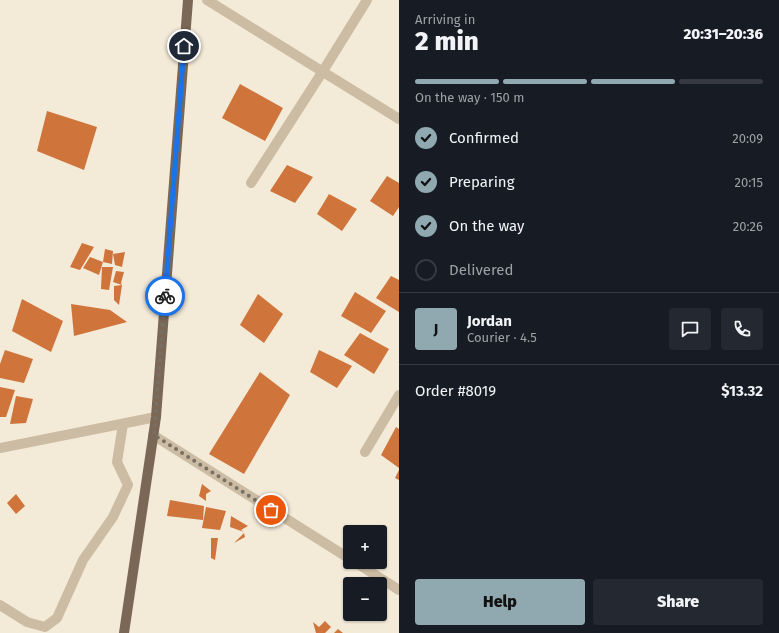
<!DOCTYPE html>
<meta charset="utf-8">
<style>
:root{--surface:#171b24;--page:#242831;--text:#f1f3f6;--muted:#9ea1a6;--line:#363941;--accent:#90a8b0}
body{margin:0;font-family:"Fira Sans",sans-serif;background:var(--page);color:var(--text);height:100vh;display:flex;flex-direction:column;font-size:15px;white-space:nowrap}
*{box-sizing:border-box;margin:0}
p{font-size:13px;color:var(--muted)}
.icon{flex:none;width:22px;height:22px;fill:none;stroke:currentColor;stroke-width:2;stroke-linecap:round;stroke-linejoin:round}
.map{position:relative;flex:1;overflow:hidden}
.panel{display:flex;flex-direction:column;background:var(--surface);width:380px}
.panel>*{flex:none}
.buttons{position:absolute;left:343px;top:525px;display:grid;gap:8px}
.buttons a{display:grid;place-items:center;width:44px;height:44px;border-radius:4px;background:var(--surface);box-shadow:0 1px 3px #0004;font-size:20px}
.pin{position:absolute;display:grid;place-items:center;width:34px;height:34px;color:#fff;margin:-17px;border:2px solid #fff;border-radius:50%;box-shadow:0 1px 4px #0007}
.courier{position:absolute;display:grid;place-items:center;width:40px;height:40px;margin:-20px;border:3px solid #1a73e8;border-radius:50%;background:#fff;color:#222;box-shadow:0 1px 5px #0007}
.overview em{font-style:normal;font-weight:800}
.overview div{display:flex;flex-direction:column-reverse}
.overview{display:flex;align-items:center;justify-content:space-between;height:68px;padding:0 16px}
h1{font-size:26px;font-weight:800;line-height:30px}
.bar{display:grid;grid-template-columns:repeat(4,1fr);gap:6px 4px;align-content:center;height:48px;padding:0 16px}
.bar i{height:5px;border-radius:3px;background:var(--line)}
.bar .current{background:var(--accent)}
.bar p{grid-column:span 4}
.line{display:flex;align-items:center;gap:10px;padding:0 16px;border-top:1px solid var(--line)}
.line div{flex:1}
.round{display:grid;place-items:center;flex:none;width:42px;height:42px;border-radius:4px;background:var(--page)}
ol{padding:0 16px;list-style:none}
li{display:flex;align-items:center;gap:12px;height:44px}
li p{margin-inline-start:auto}
li .icon{padding:4px;border-radius:50%;background:var(--accent);color:#111;stroke-width:4}
li:last-child{color:var(--muted)}
li i{width:22px;height:22px;border:2px solid var(--line);border-radius:50%}
.action{display:flex;gap:8px;margin-top:auto;padding:8px 16px}
.action a{flex:1;height:46px;border-radius:4px;background:var(--accent);color:#111;font-size:16px;font-weight:800;line-height:46px;text-align:center}
.action a+a{background:var(--page);color:var(--text)}
main{display:flex;flex:1;min-height:0}
.map>svg:first-child{display:block}
</style>
<main>
<div class="map">
<svg width="399" height="633" viewBox="0 0 399 633">
<rect width="100%" height="100%" fill="#f3ead8"/>
<path fill="#cf743b" d="M 240,84 L 283,108 L 265,141 L 222,118 Z
M 47,111 L 97,127 L 84,170 L 37,151 Z
M 287,165 L 313,177 L 295,203 L 270,191 Z
M 387,176 L 399,183 L 399,207 L 393,216 L 370,201 Z
M 329,194 L 357,209 L 342,231 L 317,214 Z
M 82,243 L 94,247 L 80,270 L 70,267 Z
M 105,249 L 113,251 L 112,264 L 103,262 Z
M 125,252 L 122,267 L 115,265 L 113,254 Z
M 90,257 L 103,262 L 99,275 L 83,268 Z
M 102,267 L 113,267 L 109,290 L 101,289 Z
M 116,271 L 124,272 L 121,283 L 122,285 L 119,305 L 114,300 L 114,286 L 122,285 L 113,282 Z
M 391,276 L 399,280 L 399,312 L 376,298 Z
M 355,292 L 386,311 L 371,333 L 341,316 Z
M 258,294 L 283,314 L 264,343 L 240,325 Z
M 22,299 L 63,321 L 51,352 L 12,331 Z
M 71,304 L 110,310 L 127,322 L 74,336 Z
M 360,333 L 389,349 L 374,374 L 344,355 Z
M 5,350 L 33,359 L 24,383 L 0,378 L 0,364 Z
M 319,350 L 352,366 L 337,388 L 310,372 Z
M 260,372 L 290,395 L 244,474 L 209,454 Z
M 0,387 L 15,390 L 6,417 L 0,417 Z
M 16,396 L 33,399 L 26,423 L 10,424 Z
M 396,427 L 399,429 L 399,468 L 381,455 Z
M 399,470 L 399,480 L 395,478 Z
M 202,484 L 211,491 L 206,494 L 206,501 L 199,496 Z
M 16,494 L 25,506 L 16,514 L 7,503 Z
M 170,500 L 204,506 L 203,520 L 167,516 Z
M 206,507 L 226,511 L 220,530 L 202,528 Z
M 231,516 L 248,526 L 241,530 L 244,532 L 230,527 Z
M 244,533 L 245,537 L 234,543 Z
M 211,538 L 218,538 L 215,560 L 211,558 Z
M 325,621 L 331,627 L 325,633 L 316,633 L 313,622 L 319,627 Z
M 338,629 L 343,633 L 334,633 Z"/>
<g fill="none" stroke-linecap="round" stroke-linejoin="round">
<path stroke="#ccbca4" stroke-width="10" d="M 207,0 L 399,119
M 251,183 L 323,71 L 367,0
M 153,435 L 350,559
M 0,448 L 156,417
M 365,452 L 399,395
M 355,562 L 399,590
M 0,605 L 27,622 L 45,627 L 57,618 L 83,560 L 113,517 L 128,485 L 117,462 L 123,424"/>
<path stroke="#7a6756" stroke-width="10" d="M 124,633 L 156,417 L 188,0"/>
</g>
<g fill="none" stroke-linecap="round" stroke-linejoin="round">
<path stroke="#797064" stroke-width="4" stroke-dasharray="0 7.2" d="M 165,296 L 154,435 L 271,510"/>
<path stroke="#1a73e8" stroke-width="5" d="M 165,296 L 184,46"/>
</g>
</svg>
<div class="buttons">
<a>+</a>
<a>−</a>
</div>
<div class="pin" style="left:271px;top:510px;background:#ea580c"><svg class="icon" aria-label="bag" viewBox="0 0 24 24"><path d="M5 8h14l-1 12H6zM9 8a3 3 0 0 1 6 0"/></svg></div>
<div class="pin" style="left:184px;top:46px;background:#1f2937"><svg class="icon" aria-label="home" viewBox="0 0 24 24"><path d="M3 11l9-7 9 7M6 9v11h12V9"/></svg></div>
<div class="courier" style="left:165px;top:296px"><svg class="icon" aria-label="bike" viewBox="0 0 24 24"><circle cx="6" cy="16" r="4"/><circle cx="18" cy="16" r="4"/><path d="M6 16l4-8h5l3 8M10 8l3 8H6M13 5h3"/></svg></div>
</div>
<section class="panel">
<div class="overview"><div><h1>2 min</h1><p>Arriving in</p></div><em>20:31–20:36</em></div>
<div class="bar"><i class="current"></i><i class="current"></i><i class="current"></i><i></i><p>On the way · 150 m</p></div>
<ol>
<li><svg class="icon" aria-label="check" viewBox="0 0 24 24"><path d="M5 12l5 5 9-10"/></svg>Confirmed<p>20:09</p></li>
<li><svg class="icon" aria-label="check" viewBox="0 0 24 24"><path d="M5 12l5 5 9-10"/></svg>Preparing<p>20:15</p></li>
<li><svg class="icon" aria-label="check" viewBox="0 0 24 24"><path d="M5 12l5 5 9-10"/></svg>On the way<p>20:26</p></li>
<li><i></i>Delivered</li>
</ol>
<div class="line" style="height:72px"><b class="round" style="background:var(--accent);color:#111">J</b><div><b>Jordan</b><p>Courier · 4.5</p></div><a class="round"><svg class="icon" aria-label="chat" viewBox="0 0 24 24"><path d="M4 5h16v11H9l-5 4z"/></svg></a><a class="round"><svg class="icon" aria-label="phone" viewBox="0 0 24 24"><path d="M5 4h4l2 5-3 2q2 4 5 5l2-3 5 2v4C11 20 4 13 5 4z"/></svg></a></div>
<div class="line" style="height:52px"><div>Order #8019</div><b>$13.32</b></div>
<div class="action"><a>Help</a><a>Share</a></div>
</section>
</main>
